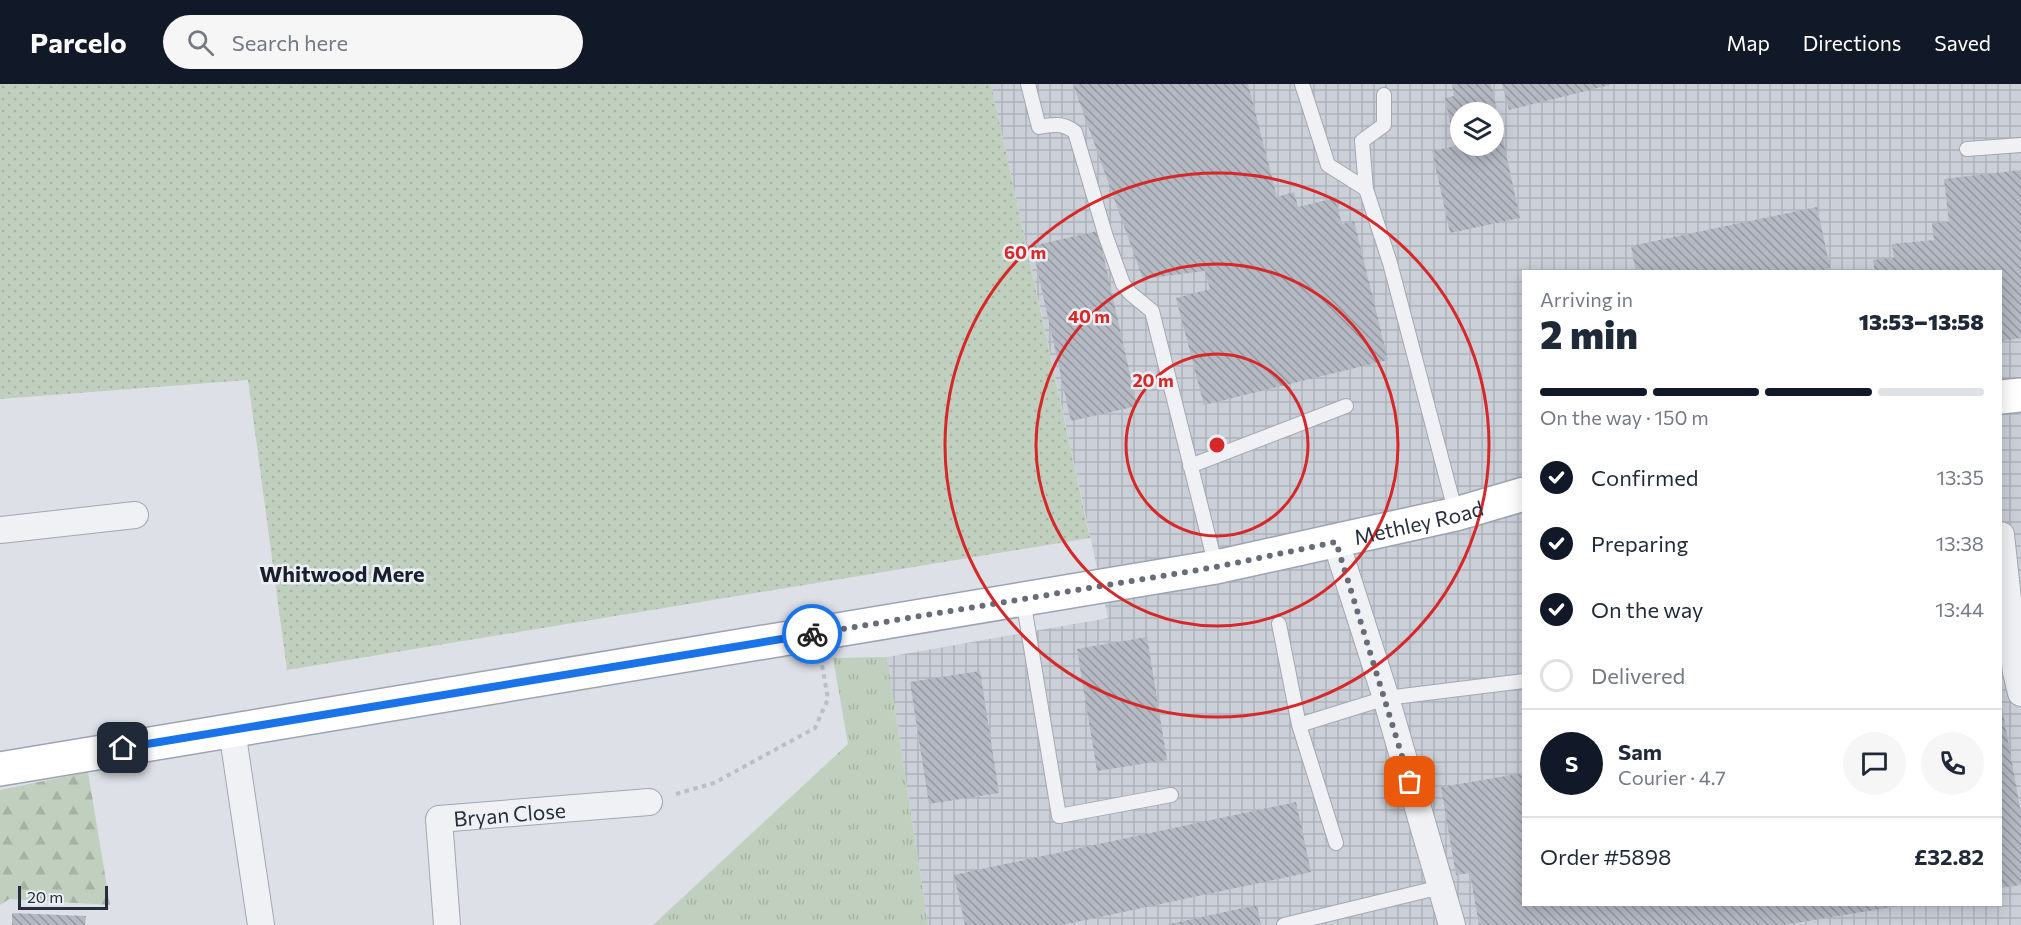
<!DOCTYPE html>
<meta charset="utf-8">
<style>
:root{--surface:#fff;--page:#f6f6f7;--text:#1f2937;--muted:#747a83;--line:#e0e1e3;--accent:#111827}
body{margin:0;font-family:Commissioner,sans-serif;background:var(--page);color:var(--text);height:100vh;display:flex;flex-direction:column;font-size:22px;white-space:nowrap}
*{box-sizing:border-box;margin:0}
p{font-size:20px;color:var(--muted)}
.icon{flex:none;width:33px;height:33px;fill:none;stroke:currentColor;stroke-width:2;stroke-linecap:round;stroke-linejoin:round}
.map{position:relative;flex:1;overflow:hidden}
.side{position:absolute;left:1522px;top:186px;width:480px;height:636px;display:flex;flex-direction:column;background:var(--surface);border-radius:0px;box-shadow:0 3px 15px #0003}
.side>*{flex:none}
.fabs{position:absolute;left:1450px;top:18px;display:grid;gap:12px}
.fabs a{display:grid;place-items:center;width:54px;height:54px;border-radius:50%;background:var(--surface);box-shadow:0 3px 15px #0003;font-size:30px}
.scale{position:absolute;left:18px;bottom:15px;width:90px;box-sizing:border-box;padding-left:6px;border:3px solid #262d3d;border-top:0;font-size:16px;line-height:21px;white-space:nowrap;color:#262d3d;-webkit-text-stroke:4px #eceff4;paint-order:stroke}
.pin{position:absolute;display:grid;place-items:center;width:51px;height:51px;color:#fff;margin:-26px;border-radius:12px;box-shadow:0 3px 9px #0006}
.courier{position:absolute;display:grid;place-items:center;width:60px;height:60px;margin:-30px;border:4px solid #1a73e8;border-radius:50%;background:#fff;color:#222;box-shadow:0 2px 8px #0007}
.headline em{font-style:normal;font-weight:800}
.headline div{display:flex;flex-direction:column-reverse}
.headline{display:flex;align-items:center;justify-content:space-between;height:102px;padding:0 18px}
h1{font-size:39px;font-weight:800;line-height:45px}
.bar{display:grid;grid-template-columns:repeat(4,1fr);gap:9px 6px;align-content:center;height:72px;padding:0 18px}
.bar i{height:8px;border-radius:4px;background:var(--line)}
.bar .selected{background:var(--accent)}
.bar p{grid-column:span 4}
.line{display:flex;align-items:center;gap:15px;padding:0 18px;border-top:2px solid var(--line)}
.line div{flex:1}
.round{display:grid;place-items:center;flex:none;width:63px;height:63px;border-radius:32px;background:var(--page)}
ol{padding:0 18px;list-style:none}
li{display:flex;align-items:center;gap:18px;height:66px}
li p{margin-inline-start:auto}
li .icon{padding:6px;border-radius:50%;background:var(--accent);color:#fff;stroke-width:4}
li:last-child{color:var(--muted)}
li i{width:33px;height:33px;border:3px solid var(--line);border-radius:50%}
header{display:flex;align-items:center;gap:36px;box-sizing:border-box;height:84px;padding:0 30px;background:var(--accent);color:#fff}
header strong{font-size:28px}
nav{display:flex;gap:33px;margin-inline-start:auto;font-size:21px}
.search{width:420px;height:54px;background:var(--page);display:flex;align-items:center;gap:15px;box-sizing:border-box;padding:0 21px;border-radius:33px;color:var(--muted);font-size:22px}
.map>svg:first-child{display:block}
</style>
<header>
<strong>Parcelo</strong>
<div class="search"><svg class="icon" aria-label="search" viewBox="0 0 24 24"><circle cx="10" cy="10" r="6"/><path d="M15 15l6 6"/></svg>Search here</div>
<nav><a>Map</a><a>Directions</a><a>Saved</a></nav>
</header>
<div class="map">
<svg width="2021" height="841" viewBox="0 0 2021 841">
<defs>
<pattern id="industrial-grid" width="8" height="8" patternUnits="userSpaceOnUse" patternTransform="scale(1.5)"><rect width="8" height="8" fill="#cbcfd8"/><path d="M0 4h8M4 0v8" fill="none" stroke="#aeb2ba"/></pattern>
<pattern id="grass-tufts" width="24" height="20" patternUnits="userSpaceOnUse" patternTransform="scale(1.5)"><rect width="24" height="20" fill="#c1d0be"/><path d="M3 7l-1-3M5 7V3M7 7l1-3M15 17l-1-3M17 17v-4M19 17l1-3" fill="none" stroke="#a6b3a4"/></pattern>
<pattern id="forest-firs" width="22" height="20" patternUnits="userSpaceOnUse" patternTransform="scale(1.5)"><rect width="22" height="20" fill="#c1d0be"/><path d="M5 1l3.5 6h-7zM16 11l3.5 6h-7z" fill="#a6b3a4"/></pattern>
<pattern id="park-dots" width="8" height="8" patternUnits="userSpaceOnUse" patternTransform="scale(1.5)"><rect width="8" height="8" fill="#c1d0be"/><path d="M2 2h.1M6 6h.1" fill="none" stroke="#a6b3a4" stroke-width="1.8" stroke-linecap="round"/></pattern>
<pattern id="building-back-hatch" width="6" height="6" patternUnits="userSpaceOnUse" patternTransform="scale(1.5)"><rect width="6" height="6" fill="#b4b9c3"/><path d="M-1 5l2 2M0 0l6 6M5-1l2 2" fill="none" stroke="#9297a0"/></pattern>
</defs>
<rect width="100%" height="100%" fill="#dde0e7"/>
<path fill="url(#industrial-grid)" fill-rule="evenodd" d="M 991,0 L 2021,0 L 2021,841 L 928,841 L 887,573 L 1108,534 ZM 1461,28 L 1494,28 L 1494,62 L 1461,62 ZM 1524,188 L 2001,188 L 2001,820 L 1524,820 Z"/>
<path fill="url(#grass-tufts)" d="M 887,573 L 928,841 L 653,841 L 848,660 L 833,574 Z"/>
<path fill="url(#forest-firs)" d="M 88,688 L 110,821 L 9,815 L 0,821 L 0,706 Z"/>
<path fill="url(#park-dots)" d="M 0,0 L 991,0 L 1090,454 L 287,586 L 248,296 L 0,315 Z"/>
<path fill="url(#building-back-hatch)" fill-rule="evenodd" d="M 1073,0 L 1248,0 L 1277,113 L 1294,108 L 1298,123 L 1335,114 L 1342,140 L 1354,137 L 1388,276 L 1204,321 L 1176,214 L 1210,205 L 1205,187 L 1143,195 Z
M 1452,0 L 1491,0 L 1520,134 L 1450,149 L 1432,67 L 1455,62 L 1445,14 L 1454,12 ZM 1461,28 L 1494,28 L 1494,62 L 1461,62 Z
M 1502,0 L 1610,0 L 1610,1 L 1509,26 Z
M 2021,86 L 2021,254 L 2001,257 L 2001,188 L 1875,188 L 1873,176 L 1894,174 L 1892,160 L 1934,156 L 1932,139 L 1949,138 L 1944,95 Z
M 1817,123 L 1831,188 L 1636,188 L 1631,162 Z
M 1098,147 L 1137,322 L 1071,337 L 1032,162 Z
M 1147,553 L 1167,676 L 1097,687 L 1077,565 Z
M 980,587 L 999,709 L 929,720 L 910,598 Z
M 2001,618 L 2021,729 L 2021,801 L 2001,804 Z
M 1524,689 L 1524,820 L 1898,822 L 1784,841 L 1479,841 L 1470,789 L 1456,791 L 1441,703 Z
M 1296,718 L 1311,788 L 1062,841 L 965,841 L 954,791 Z
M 1257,821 L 1261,841 L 1170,841 L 1170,840 Z
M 12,829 L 86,832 L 85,841 L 12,841 Z"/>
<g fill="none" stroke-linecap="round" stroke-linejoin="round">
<g stroke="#a2a7b1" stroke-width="16">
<path id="lane" d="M 1028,0 L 1039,43 C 1054,40 1063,39 1075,48 L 1106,153 L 1123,200 L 1130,209 L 1152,227 L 1216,483
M 1302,0 L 1328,81 L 1366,105 L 1390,179 L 1456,430
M 1967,65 L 2021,61
M 1366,105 L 1362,57 L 1384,41 L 1384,11
M 1190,382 L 1346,322
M 1023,515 L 1059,732 L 1171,711
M 1279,540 L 1299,641 L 1386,614 L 1524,597
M 1299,641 L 1336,759
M 1284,841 L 1441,803"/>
</g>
<g stroke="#a2a7b1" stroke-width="28">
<g id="street">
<path d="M 0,446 L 135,431"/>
<path d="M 2001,451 L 2016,588 L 2021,609"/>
<path d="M 1336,458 L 1386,614 L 1452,841"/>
<path d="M 232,646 L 261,841"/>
<path id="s1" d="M 447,841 L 439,735 L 649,718"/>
</g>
</g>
<g stroke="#9ca3b2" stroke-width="36">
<g id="primary">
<path d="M 2001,313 L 2021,311"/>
<path id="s2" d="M 0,685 L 1216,483 L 1456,430 L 1524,410"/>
</g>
</g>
<path stroke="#bbbec5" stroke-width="4" stroke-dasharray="4.5 4.5" stroke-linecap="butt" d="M 676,710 L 714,699 L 815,644 L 828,615 L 822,581"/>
<use href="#lane" stroke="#eff1f5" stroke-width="14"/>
<use href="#street" stroke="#eff1f5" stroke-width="26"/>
<use href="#primary" stroke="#fff" stroke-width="33"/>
</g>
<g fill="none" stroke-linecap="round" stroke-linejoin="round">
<path stroke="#666c78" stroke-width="6" stroke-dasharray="0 10.8" d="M 812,550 L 1216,483 L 1336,458 L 1410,698"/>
<path stroke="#1a73e8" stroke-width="8" d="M 123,664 L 812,550"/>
</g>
<g fill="none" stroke="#d62828" stroke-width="3">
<circle cx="1217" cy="361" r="91"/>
<circle cx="1217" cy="361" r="181"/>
<circle cx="1217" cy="361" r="272"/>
</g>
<g text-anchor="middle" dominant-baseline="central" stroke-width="5" stroke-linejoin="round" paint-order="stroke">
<g font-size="21" fill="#262d3d" stroke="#eceff4">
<text stroke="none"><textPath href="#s2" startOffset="1440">Methley Road</textPath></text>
<text stroke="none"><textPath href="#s1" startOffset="177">Bryan Close</textPath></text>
</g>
<g font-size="22" font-weight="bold" fill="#191e2d" stroke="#eceff4">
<text x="342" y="489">Whitwood Mere</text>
</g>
</g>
<circle cx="1217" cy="361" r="9" fill="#d62828" stroke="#eceff4" stroke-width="3"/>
<g font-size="18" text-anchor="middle" font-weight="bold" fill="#d62828" stroke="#eceff4" stroke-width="5" stroke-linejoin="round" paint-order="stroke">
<text x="1025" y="175">60 m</text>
<text x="1089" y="239">40 m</text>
<text x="1153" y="303">20 m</text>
</g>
</svg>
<div class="fabs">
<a><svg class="icon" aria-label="layers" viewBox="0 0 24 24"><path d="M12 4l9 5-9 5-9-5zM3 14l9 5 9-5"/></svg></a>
</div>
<div class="scale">20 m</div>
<div class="pin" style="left:1410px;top:698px;background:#ea580c"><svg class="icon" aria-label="bag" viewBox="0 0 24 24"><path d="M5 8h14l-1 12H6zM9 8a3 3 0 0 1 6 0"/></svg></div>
<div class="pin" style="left:123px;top:664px;background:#1f2937"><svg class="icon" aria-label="home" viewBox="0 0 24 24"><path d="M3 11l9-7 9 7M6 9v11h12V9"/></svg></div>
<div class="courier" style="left:812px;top:550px"><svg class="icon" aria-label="bike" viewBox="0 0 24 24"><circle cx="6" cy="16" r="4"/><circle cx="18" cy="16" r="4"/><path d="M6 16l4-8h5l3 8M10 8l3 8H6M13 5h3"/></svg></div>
<section class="side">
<div class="headline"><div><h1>2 min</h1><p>Arriving in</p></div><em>13:53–13:58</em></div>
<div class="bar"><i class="selected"></i><i class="selected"></i><i class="selected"></i><i></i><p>On the way · 150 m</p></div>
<ol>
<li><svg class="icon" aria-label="check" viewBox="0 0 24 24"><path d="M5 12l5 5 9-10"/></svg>Confirmed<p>13:35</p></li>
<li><svg class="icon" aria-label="check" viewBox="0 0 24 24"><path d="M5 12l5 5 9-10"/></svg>Preparing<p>13:38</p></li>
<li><svg class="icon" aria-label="check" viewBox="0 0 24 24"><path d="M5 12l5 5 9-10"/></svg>On the way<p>13:44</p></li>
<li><i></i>Delivered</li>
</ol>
<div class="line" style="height:108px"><b class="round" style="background:var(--accent);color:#fff">S</b><div><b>Sam</b><p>Courier · 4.7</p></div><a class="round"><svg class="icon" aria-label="chat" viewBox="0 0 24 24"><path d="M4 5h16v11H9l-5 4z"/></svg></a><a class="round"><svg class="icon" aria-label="phone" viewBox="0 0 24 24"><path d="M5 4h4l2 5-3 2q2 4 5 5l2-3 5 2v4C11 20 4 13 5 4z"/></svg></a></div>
<div class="line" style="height:78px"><div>Order #5898</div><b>£32.82</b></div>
</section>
</div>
